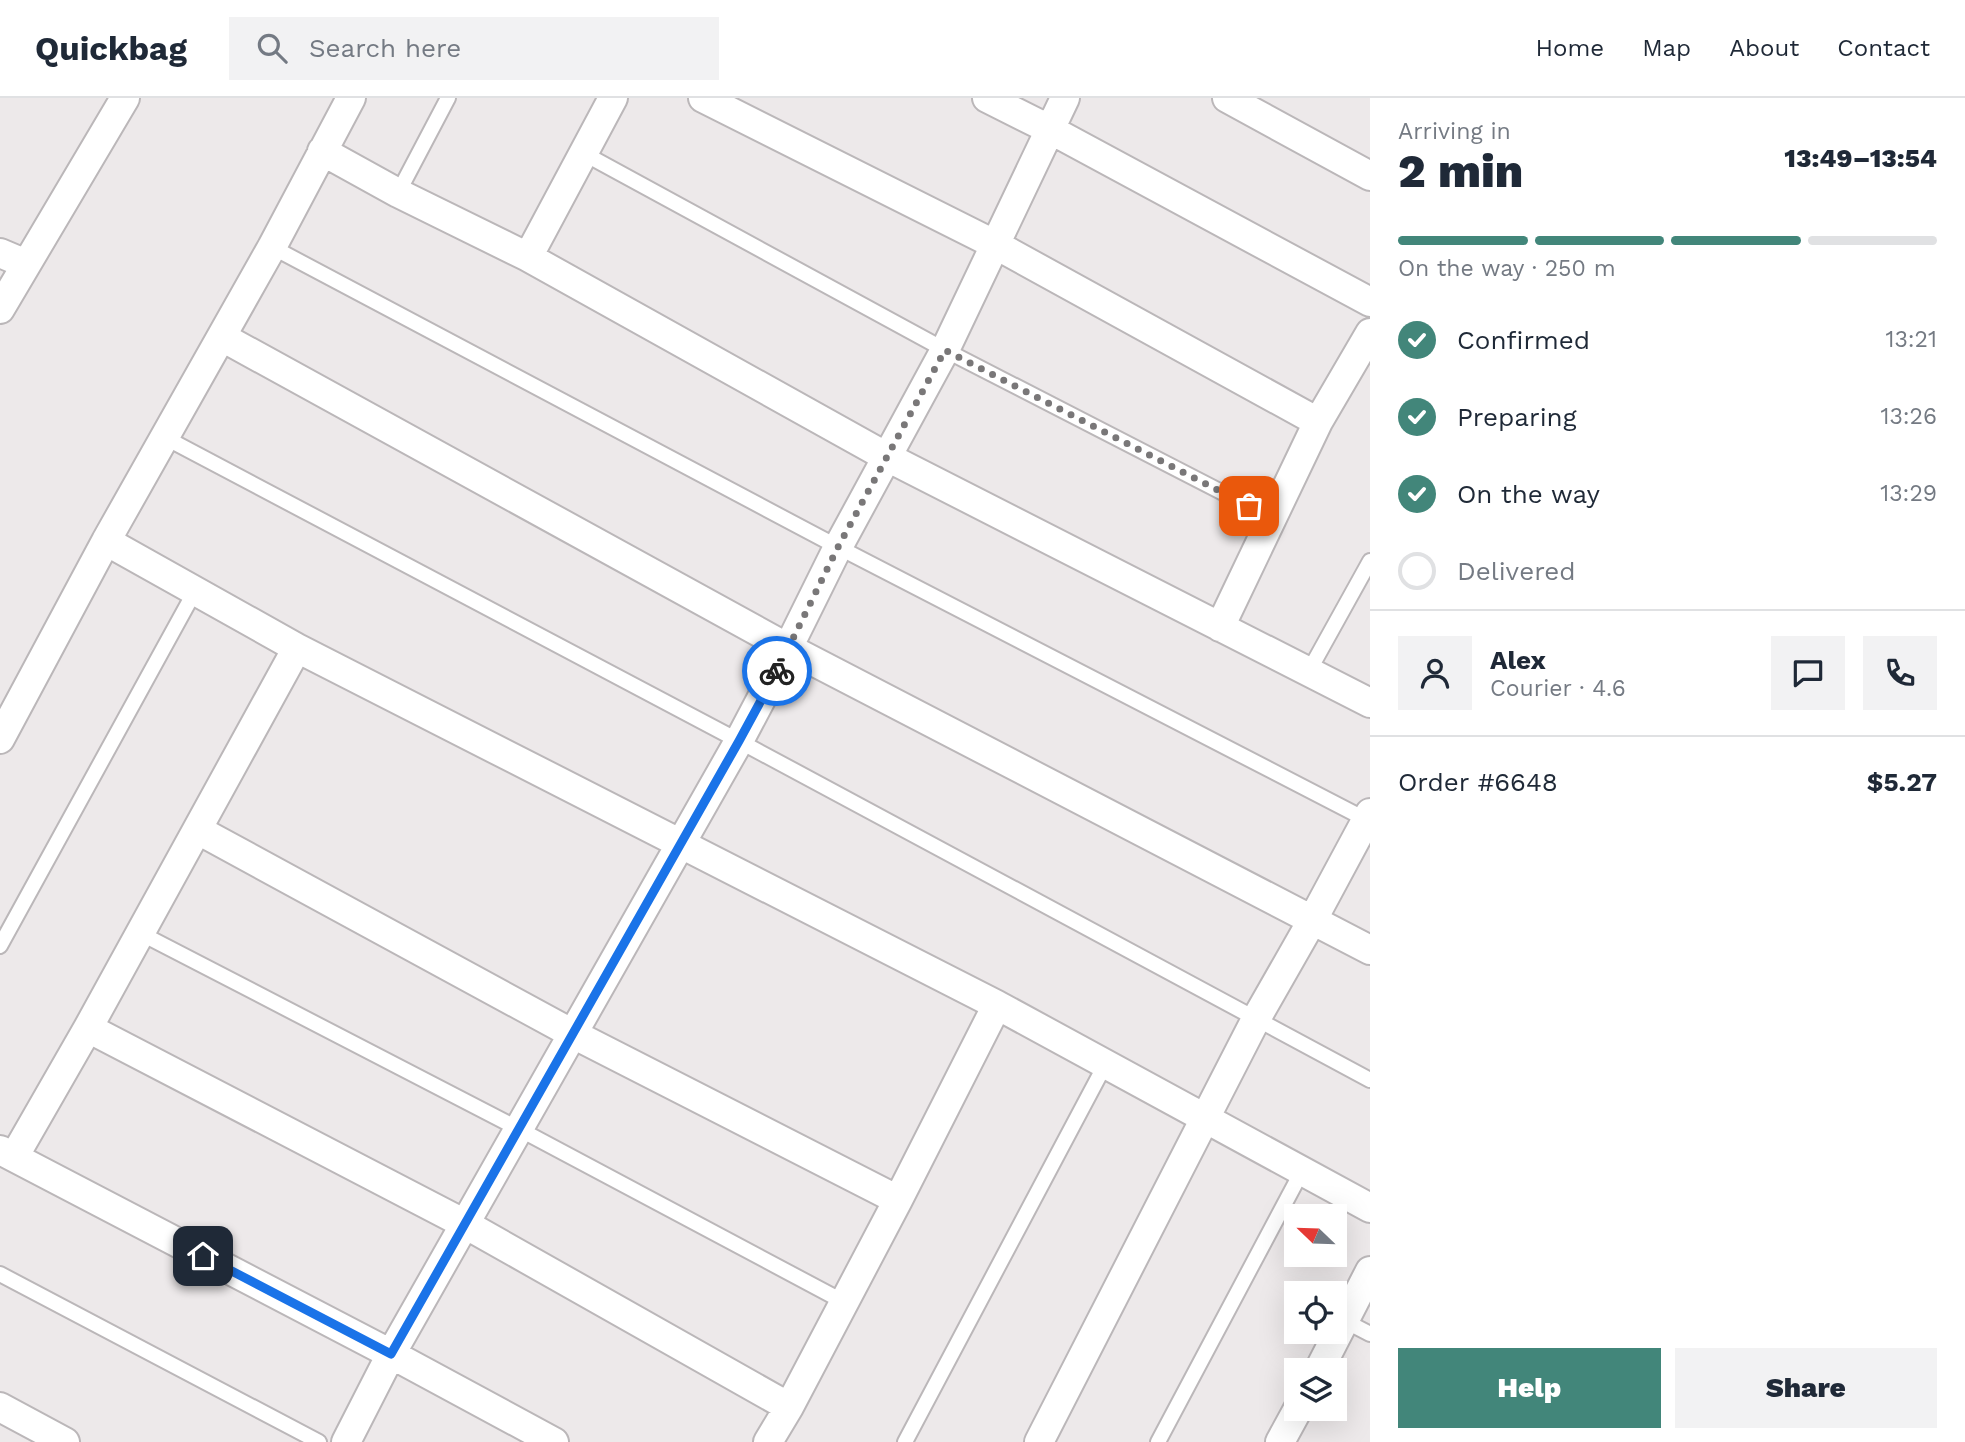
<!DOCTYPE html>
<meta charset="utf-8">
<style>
:root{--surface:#fff;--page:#f2f2f3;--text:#1f2937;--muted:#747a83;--line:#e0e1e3;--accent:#42867a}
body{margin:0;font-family:"Work Sans",sans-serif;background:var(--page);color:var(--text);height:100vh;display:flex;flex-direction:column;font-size:26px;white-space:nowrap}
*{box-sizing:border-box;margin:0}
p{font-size:23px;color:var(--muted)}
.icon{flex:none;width:38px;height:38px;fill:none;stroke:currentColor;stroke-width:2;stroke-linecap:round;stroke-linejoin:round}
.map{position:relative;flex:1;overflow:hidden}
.sheet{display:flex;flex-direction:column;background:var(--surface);width:595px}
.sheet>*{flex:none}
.needle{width:46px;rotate:293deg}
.buttons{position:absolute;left:1284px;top:1106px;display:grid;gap:14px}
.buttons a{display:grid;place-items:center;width:63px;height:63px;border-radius:0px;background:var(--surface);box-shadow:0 7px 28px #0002;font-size:35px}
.pin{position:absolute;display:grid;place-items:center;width:60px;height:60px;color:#fff;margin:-30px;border-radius:14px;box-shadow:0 4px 10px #0006}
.courier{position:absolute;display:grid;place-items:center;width:70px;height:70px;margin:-35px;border:5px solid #1a73e8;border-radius:50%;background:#fff;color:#222;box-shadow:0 2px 9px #0007}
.headline em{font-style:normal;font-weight:800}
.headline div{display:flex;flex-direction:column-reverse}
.headline{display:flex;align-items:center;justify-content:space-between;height:119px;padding:0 28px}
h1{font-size:46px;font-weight:800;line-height:52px}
.bar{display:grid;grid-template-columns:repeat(4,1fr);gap:10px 7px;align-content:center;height:84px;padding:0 28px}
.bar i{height:9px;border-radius:5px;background:var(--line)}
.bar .current{background:var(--accent)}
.bar p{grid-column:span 4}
.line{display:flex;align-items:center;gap:18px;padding:0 28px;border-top:2px solid var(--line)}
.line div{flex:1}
.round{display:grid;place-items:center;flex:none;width:74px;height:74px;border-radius:0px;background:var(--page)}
ol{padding:0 28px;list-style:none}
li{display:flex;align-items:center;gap:21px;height:77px}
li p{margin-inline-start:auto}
li .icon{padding:7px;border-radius:50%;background:var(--accent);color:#fff;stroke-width:4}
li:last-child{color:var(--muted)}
li i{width:38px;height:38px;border:4px solid var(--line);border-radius:50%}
.primary-button{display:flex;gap:14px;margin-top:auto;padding:14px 28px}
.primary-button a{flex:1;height:80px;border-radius:0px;background:var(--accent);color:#fff;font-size:28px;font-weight:800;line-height:80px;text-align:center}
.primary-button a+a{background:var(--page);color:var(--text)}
header{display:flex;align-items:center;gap:42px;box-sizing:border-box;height:98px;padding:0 35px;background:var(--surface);border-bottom:2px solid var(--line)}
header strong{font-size:33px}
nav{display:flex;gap:38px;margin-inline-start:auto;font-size:24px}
.search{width:490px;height:63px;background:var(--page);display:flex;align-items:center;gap:18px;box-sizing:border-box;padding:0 24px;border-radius:0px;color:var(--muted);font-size:26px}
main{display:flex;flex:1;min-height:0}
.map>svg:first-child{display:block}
</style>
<header>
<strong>Quickbag</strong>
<div class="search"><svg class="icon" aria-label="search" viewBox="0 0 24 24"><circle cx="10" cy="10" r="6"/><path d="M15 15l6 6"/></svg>Search here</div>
<nav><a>Home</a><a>Map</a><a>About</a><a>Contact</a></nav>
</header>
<main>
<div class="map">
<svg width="1370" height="1344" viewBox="0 0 1370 1344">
<rect width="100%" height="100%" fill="#ede9ea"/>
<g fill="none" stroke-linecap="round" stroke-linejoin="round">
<g stroke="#bbb7b9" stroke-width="18">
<path id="service" d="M 583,55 L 945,252 L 1272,420
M 398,95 L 448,0
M 272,149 L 838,449 L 1369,723
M 164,339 L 739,643 L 1370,982
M 1309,573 L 1370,463
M 140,835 L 519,1031 L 844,1204
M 0,848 L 195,493
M 0,1176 L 319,1344
M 1345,1223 L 1370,1236
M 905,1344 L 1105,967
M 1158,1344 L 1302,1073"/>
</g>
<g stroke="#bbb7b9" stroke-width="32">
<path id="minor" d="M 703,0 L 996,147 L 1318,324
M 987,0 L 1051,32 L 1370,204
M 1227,0 L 1370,78
M 322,53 L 398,95 L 528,159 L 887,359 L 1370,605
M 0,155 L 26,166
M 528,159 L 613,0
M 0,211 L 125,0
M 222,239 L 788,550 L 1370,852
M 106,443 L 297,550 L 997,907 L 1370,1110
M 1220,529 L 1318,324 L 1370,235
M 0,641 L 106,443 L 272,149 L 351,0
M 198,732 L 573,936 L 898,1102
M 88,930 L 465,1126 L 789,1309
M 0,1052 L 391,1256 L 554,1344
M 14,1059 L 88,930 L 297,550
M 1319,1272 L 1370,1173
M 0,1309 L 65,1344
M 346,1344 L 391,1256 L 739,643 L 788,550 L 838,449 L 945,252 L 1065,0
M 768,1344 L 789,1309 L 898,1102 L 997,907
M 1039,1344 L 1256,921 L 1313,821 L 1370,715
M 1280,1344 L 1298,1311"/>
</g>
<use href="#service" stroke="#fff" stroke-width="14"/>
<use href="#minor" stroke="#fff" stroke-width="28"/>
</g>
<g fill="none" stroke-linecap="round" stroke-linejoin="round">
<path stroke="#797778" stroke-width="7" stroke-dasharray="0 12.6" d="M 777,573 L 838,449 L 945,252 L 1249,408"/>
<path stroke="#1a73e8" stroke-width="9" d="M 203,1158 L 391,1256 L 739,643 L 777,573"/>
</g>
</svg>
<div class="buttons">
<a><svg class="needle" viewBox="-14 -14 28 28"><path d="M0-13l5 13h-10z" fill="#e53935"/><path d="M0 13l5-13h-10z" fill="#747a83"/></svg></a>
<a><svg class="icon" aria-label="locate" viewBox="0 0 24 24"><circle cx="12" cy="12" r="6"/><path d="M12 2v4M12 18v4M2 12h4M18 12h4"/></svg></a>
<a><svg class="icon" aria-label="layers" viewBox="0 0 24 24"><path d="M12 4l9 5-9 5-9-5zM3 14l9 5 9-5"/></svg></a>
</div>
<div class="pin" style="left:1249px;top:408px;background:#ea580c"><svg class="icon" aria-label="bag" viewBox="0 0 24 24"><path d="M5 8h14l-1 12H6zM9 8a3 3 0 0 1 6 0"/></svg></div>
<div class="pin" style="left:203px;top:1158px;background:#1f2937"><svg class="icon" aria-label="home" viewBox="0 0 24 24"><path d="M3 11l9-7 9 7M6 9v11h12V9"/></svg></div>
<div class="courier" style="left:777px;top:573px"><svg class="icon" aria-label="bike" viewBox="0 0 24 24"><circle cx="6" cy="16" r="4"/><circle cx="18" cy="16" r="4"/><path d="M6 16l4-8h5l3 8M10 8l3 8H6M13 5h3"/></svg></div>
</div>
<section class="sheet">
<div class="headline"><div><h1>2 min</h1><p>Arriving in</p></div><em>13:49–13:54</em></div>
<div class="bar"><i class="current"></i><i class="current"></i><i class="current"></i><i></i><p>On the way · 250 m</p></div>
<ol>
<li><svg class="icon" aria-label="check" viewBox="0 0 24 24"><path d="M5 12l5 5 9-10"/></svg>Confirmed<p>13:21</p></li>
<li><svg class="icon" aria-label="check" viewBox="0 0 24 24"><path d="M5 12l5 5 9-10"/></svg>Preparing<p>13:26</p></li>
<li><svg class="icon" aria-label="check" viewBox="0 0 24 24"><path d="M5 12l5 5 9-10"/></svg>On the way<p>13:29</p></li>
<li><i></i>Delivered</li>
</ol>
<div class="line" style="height:126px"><a class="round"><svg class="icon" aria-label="person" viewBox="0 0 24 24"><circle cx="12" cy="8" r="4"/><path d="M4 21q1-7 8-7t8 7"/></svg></a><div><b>Alex</b><p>Courier · 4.6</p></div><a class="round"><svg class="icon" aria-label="chat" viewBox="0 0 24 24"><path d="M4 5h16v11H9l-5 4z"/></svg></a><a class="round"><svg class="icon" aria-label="phone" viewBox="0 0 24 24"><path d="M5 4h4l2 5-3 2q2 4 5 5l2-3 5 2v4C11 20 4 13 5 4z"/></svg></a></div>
<div class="line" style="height:91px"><div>Order #6648</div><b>$5.27</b></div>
<div class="primary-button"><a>Help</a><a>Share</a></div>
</section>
</main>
